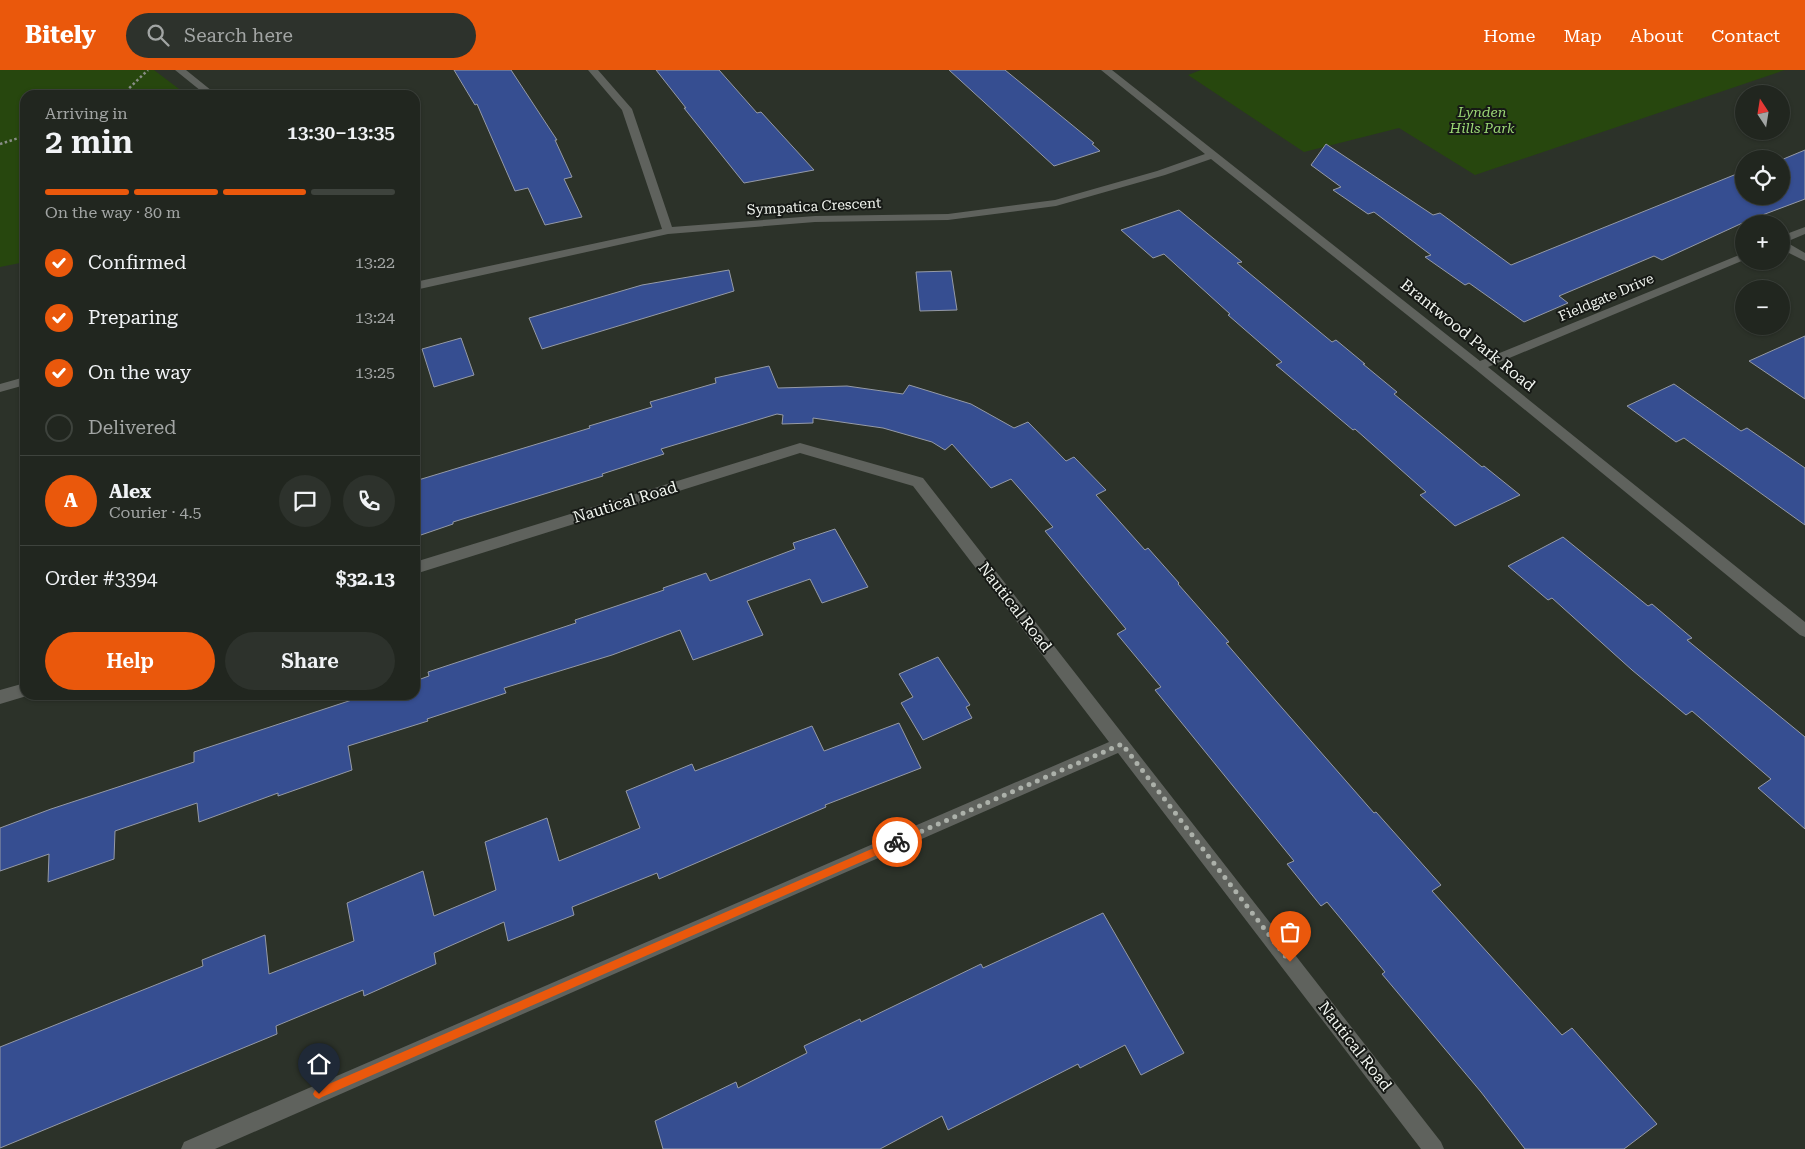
<!DOCTYPE html>
<meta charset="utf-8">
<style>
:root{--surface:#21261f;--page:#2d322c;--text:#f1f3f6;--muted:#a2a5a4;--line:#3e433d;--accent:#ea580c}
body{margin:0;font-family:"Roboto Serif",serif;background:var(--page);color:var(--text);height:100vh;display:flex;flex-direction:column;font-size:19px;white-space:nowrap}
*{box-sizing:border-box;margin:0}
p{font-size:16px;color:var(--muted)}
.icon{flex:none;width:28px;height:28px;fill:none;stroke:currentColor;stroke-width:2;stroke-linecap:round;stroke-linejoin:round}
.map{position:relative;flex:1;overflow:hidden}
.drawer{position:absolute;left:20px;top:20px;width:400px;height:610px;display:flex;flex-direction:column;background:var(--surface);border-radius:15px;box-shadow:0 1px 4px #0004,0 0 0 1px var(--line)}
.drawer>*{flex:none}
.needle{width:32px;rotate:348deg}
.tools{position:absolute;left:1735px;top:15px;display:grid;gap:10px}
.tools a{display:grid;place-items:center;width:55px;height:55px;border-radius:50%;background:var(--surface);box-shadow:0 1px 4px #0004,0 0 0 1px var(--line);font-size:25px}
.pin{position:absolute;display:grid;place-items:center;width:42px;height:42px;color:#fff;margin:-51px -21px;border-radius:50% 50% 50% 0;rotate:-45deg;box-shadow:0 0 5px #0007}
.pin .icon{rotate:45deg}
.courier{position:absolute;display:grid;place-items:center;width:50px;height:50px;margin:-25px;border:4px solid #ea580c;border-radius:50%;background:#fff;color:#222;box-shadow:0 1px 6px #0007}
.summary em{font-style:normal;font-weight:600}
.summary div{display:flex;flex-direction:column-reverse}
.summary{display:flex;align-items:center;justify-content:space-between;height:85px;padding:0 25px}
h1{font-size:32px;font-weight:600;line-height:38px}
.bar{display:grid;grid-template-columns:repeat(4,1fr);gap:8px 5px;align-content:center;height:60px;padding:0 25px}
.bar i{height:6px;border-radius:4px;background:var(--line)}
.bar .active{background:var(--accent)}
.bar p{grid-column:span 4}
.line{display:flex;align-items:center;gap:12px;padding:0 25px;border-top:1px solid var(--line)}
.line div{flex:1}
.round{display:grid;place-items:center;flex:none;width:52px;height:52px;border-radius:26px;background:var(--page)}
ol{padding:0 25px;list-style:none}
li{display:flex;align-items:center;gap:15px;height:55px}
li p{margin-inline-start:auto}
li .icon{padding:5px;border-radius:50%;background:var(--accent);color:#fff;stroke-width:4}
li:last-child{color:var(--muted)}
li i{width:28px;height:28px;border:2px solid var(--line);border-radius:50%}
.button{display:flex;gap:10px;margin-top:auto;padding:10px 25px}
.button a{flex:1;height:58px;border-radius:30px;background:var(--accent);color:#fff;font-size:20px;font-weight:600;line-height:58px;text-align:center}
.button a+a{background:var(--page);color:var(--text)}
header{display:flex;align-items:center;gap:30px;box-sizing:border-box;height:70px;padding:0 25px;background:var(--accent);color:#fff}
header strong{font-size:24px}
nav{display:flex;gap:28px;margin-inline-start:auto;font-size:18px}
.search{width:350px;height:45px;background:var(--page);display:flex;align-items:center;gap:12px;box-sizing:border-box;padding:0 18px;border-radius:28px;color:var(--muted);font-size:19px}
.map>svg:first-child{display:block}
</style>
<header>
<strong>Bitely</strong>
<div class="search"><svg class="icon" aria-label="search" viewBox="0 0 24 24"><circle cx="10" cy="10" r="6"/><path d="M15 15l6 6"/></svg>Search here</div>
<nav><a>Home</a><a>Map</a><a>About</a><a>Contact</a></nav>
</header>
<div class="map">
<svg width="1805" height="1079" viewBox="0 0 1805 1079">
<rect width="100%" height="100%" fill="#2c3229"/>
<path fill="#27470e" d="M 0,0 L 154,0 L 187,25 L 25,25 L 25,192 L 0,197 Z
M 1201,0 L 1785,0 L 1475,105 L 1399,58 L 1304,82 L 1188,5 Z"/>
<path fill="#364e91" stroke="#959aa6" d="M 454,0 L 511,0 L 557,70 L 555,70 L 572,107 L 564,109 L 582,147 L 545,155 L 528,118 L 515,121 L 477,34 L 475,35 Z
M 656,0 L 719,0 L 757,43 L 761,42 L 814,100 L 744,113 L 684,38 L 686,38 Z
M 949,0 L 1005,0 L 1094,73 L 1092,74 L 1100,81 L 1054,96 Z
M 1326,74 L 1433,145 L 1440,143 L 1511,195 L 1744,101 L 1744,126 L 1781,126 L 1781,90 L 1805,80 L 1805,129 L 1749,150 L 1662,190 L 1654,186 L 1559,226 L 1568,233 L 1524,252 L 1469,213 L 1465,215 L 1425,187 L 1431,185 L 1374,142 L 1368,144 L 1333,120 L 1341,117 L 1311,95 Z
M 1179,140 L 1242,192 L 1237,193 L 1332,272 L 1336,270 L 1365,294 L 1363,294 L 1397,322 L 1394,324 L 1482,397 L 1484,396 L 1520,425 L 1455,456 L 1420,425 L 1426,422 L 1355,359 L 1353,360 L 1276,295 L 1282,292 L 1228,245 L 1230,244 L 1164,184 L 1153,188 L 1121,160 Z
M 729,200 L 734,221 L 542,279 L 529,248 L 642,215 Z
M 951,201 L 957,240 L 920,241 L 916,202 Z
M 1805,266 L 1805,329 L 1749,291 Z
M 461,268 L 474,305 L 434,317 L 422,279 Z
M 769,296 L 778,318 L 847,316 L 903,324 L 909,315 L 971,334 L 1014,358 L 1028,352 L 1066,391 L 1074,387 L 1106,420 L 1096,425 L 1145,480 L 1148,478 L 1179,513 L 1178,514 L 1229,572 L 1226,573 L 1276,631 L 1374,743 L 1376,742 L 1441,815 L 1432,821 L 1562,965 L 1572,958 L 1657,1054 L 1624,1079 L 1525,1079 L 1481,1022 L 1382,904 L 1385,902 L 1327,832 L 1321,836 L 1287,794 L 1294,791 L 1155,620 L 1161,617 L 1117,564 L 1126,559 L 1045,461 L 1053,457 L 1011,409 L 991,418 L 952,374 L 945,380 L 932,372 L 883,358 L 813,348 L 813,353 L 782,354 L 783,345 L 777,344 L 661,379 L 664,384 L 602,404 L 603,406 L 453,452 L 453,454 L 415,467 L 415,411 L 590,358 L 589,356 L 652,337 L 650,332 L 716,313 L 715,308 Z
M 1674,314 L 1741,361 L 1747,358 L 1805,398 L 1805,455 L 1684,368 L 1676,372 L 1627,336 Z
M 835,459 L 868,517 L 822,533 L 810,509 L 747,531 L 763,565 L 693,590 L 680,560 L 612,585 L 504,618 L 506,623 L 427,649 L 428,651 L 348,676 L 352,700 L 278,726 L 278,723 L 199,752 L 197,733 L 115,761 L 114,789 L 48,812 L 49,784 L 0,801 L 0,758 L 51,739 L 194,692 L 194,682 L 367,625 L 415,625 L 415,611 L 429,606 L 428,602 L 576,553 L 575,550 L 664,520 L 663,518 L 706,503 L 710,511 L 795,479 L 793,473 Z
M 1563,467 L 1648,536 L 1652,534 L 1692,568 L 1687,570 L 1805,667 L 1805,759 L 1758,718 L 1771,709 L 1692,641 L 1686,645 L 1632,600 L 1552,528 L 1548,530 L 1508,496 Z
M 938,587 L 970,635 L 966,637 L 972,648 L 923,670 L 901,633 L 913,627 L 899,604 Z
M 899,653 L 921,698 L 825,735 L 826,737 L 659,809 L 657,803 L 572,837 L 574,845 L 508,871 L 504,852 L 434,883 L 436,894 L 364,926 L 363,920 L 276,956 L 277,964 L 0,1078 L 0,977 L 203,896 L 202,890 L 265,865 L 269,904 L 354,871 L 347,833 L 423,801 L 434,846 L 496,820 L 485,772 L 547,748 L 559,791 L 640,758 L 626,721 L 692,694 L 695,701 L 812,656 L 824,681 Z
M 1103,843 L 1184,983 L 1141,1005 L 1125,975 L 1080,998 L 1078,994 L 948,1060 L 942,1046 L 880,1079 L 663,1079 L 655,1051 L 736,1012 L 738,1018 L 807,983 L 804,976 L 860,949 L 861,952 L 981,894 L 983,898 Z"/>
<g fill="none" stroke-linecap="round" stroke-linejoin="round">
<path stroke="#898e87" stroke-width="2.5" stroke-dasharray="2.5 2.5" stroke-linecap="butt" d="M 122,25 L 148,0
M 0,74 L 25,66"/>
<path fill="#5f625d" fill-rule="evenodd" d="M 175,0 L 186,0 L 217,25 L 206,25 Z
M 588,0 L 598,0 L 632,39 L 672,157 L 815,146 L 948,144 L 1055,130 L 1157,101 L 1205,84 L 1101,0 L 1112,0 L 1480,291 L 1744,183 L 1744,190 L 1488,297 L 1805,552 L 1805,567 L 1800,565 L 1475,299 L 1211,89 L 1165,105 L 1056,136 L 948,150 L 815,152 L 668,164 L 415,220 L 415,212 L 662,159 L 622,40 Z
M 1805,157 L 1805,164 L 1786,172 L 1805,183 L 1805,191 L 1781,179 L 1781,166 Z
M 25,307 L 25,315 L 0,322 L 0,314 Z
M 800,373 L 923,408 L 1441,1072 L 1444,1079 L 1421,1079 L 1118,683 L 215,1079 L 181,1079 L 184,1072 L 1109,672 L 913,416 L 800,383 L 415,504 L 415,492 Z
M 25,613 L 25,625 L 30,625 L 0,634 L 0,620 Z"/>
</g>
<path fill="#ea580c" d="M 897,768 L 900,769 L 900,775 L 322,1027 L 319,1029 L 315,1027 L 313,1024 L 315,1020 Z"/>
<g fill="none" stroke-linecap="round" stroke-linejoin="round">
<path stroke="#acb1aa" stroke-width="5" stroke-dasharray="0 9" d="M 897,772 L 1122,674 L 1290,892"/>
</g>
<g text-anchor="middle" dominant-baseline="central" stroke-width="4" stroke-linejoin="round" paint-order="stroke">
<g font-size="14" font-style="italic" fill="#9bd776" stroke="#161915">
<text x="1482" y="42">Lynden<tspan x="1482" dy="16">Hills Park</tspan></text>
</g>
<g font-size="14" fill="#f1f5ef" stroke="#161915">
<text transform="translate(814 136) rotate(-3)">Sympatica Crescent</text>
<text transform="translate(1606 227) rotate(-23)">Fieldgate Drive</text>
</g>
<g font-size="16" fill="#f1f5ef" stroke="#161915">
<text transform="translate(1468 265) rotate(39)">Brantwood Park Road</text>
<text transform="translate(625 432) rotate(-17)">Nautical Road</text>
<text transform="translate(1015 537) rotate(52)">Nautical Road</text>
<text transform="translate(1355 976) rotate(52)">Nautical Road</text>
</g>
</g>
</svg>
<div class="tools">
<a><svg class="needle" viewBox="-14 -14 28 28"><path d="M0-13l5 13h-10z" fill="#e53935"/><path d="M0 13l5-13h-10z" fill="#a2a5a4"/></svg></a>
<a><svg class="icon" aria-label="locate" viewBox="0 0 24 24"><circle cx="12" cy="12" r="6"/><path d="M12 2v4M12 18v4M2 12h4M18 12h4"/></svg></a>
<a>+</a>
<a>−</a>
</div>
<div class="pin" style="left:1290px;top:892px;background:#ea580c"><svg class="icon" aria-label="bag" viewBox="0 0 24 24"><path d="M5 8h14l-1 12H6zM9 8a3 3 0 0 1 6 0"/></svg></div>
<div class="pin" style="left:319px;top:1024px;background:#1f2937"><svg class="icon" aria-label="home" viewBox="0 0 24 24"><path d="M3 11l9-7 9 7M6 9v11h12V9"/></svg></div>
<div class="courier" style="left:897px;top:772px"><svg class="icon" aria-label="bike" viewBox="0 0 24 24"><circle cx="6" cy="16" r="4"/><circle cx="18" cy="16" r="4"/><path d="M6 16l4-8h5l3 8M10 8l3 8H6M13 5h3"/></svg></div>
<section class="drawer">
<div class="summary"><div><h1>2 min</h1><p>Arriving in</p></div><em>13:30–13:35</em></div>
<div class="bar"><i class="active"></i><i class="active"></i><i class="active"></i><i></i><p>On the way · 80 m</p></div>
<ol>
<li><svg class="icon" aria-label="check" viewBox="0 0 24 24"><path d="M5 12l5 5 9-10"/></svg>Confirmed<p>13:22</p></li>
<li><svg class="icon" aria-label="check" viewBox="0 0 24 24"><path d="M5 12l5 5 9-10"/></svg>Preparing<p>13:24</p></li>
<li><svg class="icon" aria-label="check" viewBox="0 0 24 24"><path d="M5 12l5 5 9-10"/></svg>On the way<p>13:25</p></li>
<li><i></i>Delivered</li>
</ol>
<div class="line" style="height:90px"><b class="round" style="background:var(--accent);color:#fff">A</b><div><b>Alex</b><p>Courier · 4.5</p></div><a class="round"><svg class="icon" aria-label="chat" viewBox="0 0 24 24"><path d="M4 5h16v11H9l-5 4z"/></svg></a><a class="round"><svg class="icon" aria-label="phone" viewBox="0 0 24 24"><path d="M5 4h4l2 5-3 2q2 4 5 5l2-3 5 2v4C11 20 4 13 5 4z"/></svg></a></div>
<div class="line" style="height:65px"><div>Order #3394</div><b>$32.13</b></div>
<div class="button"><a>Help</a><a>Share</a></div>
</section>
</div>
